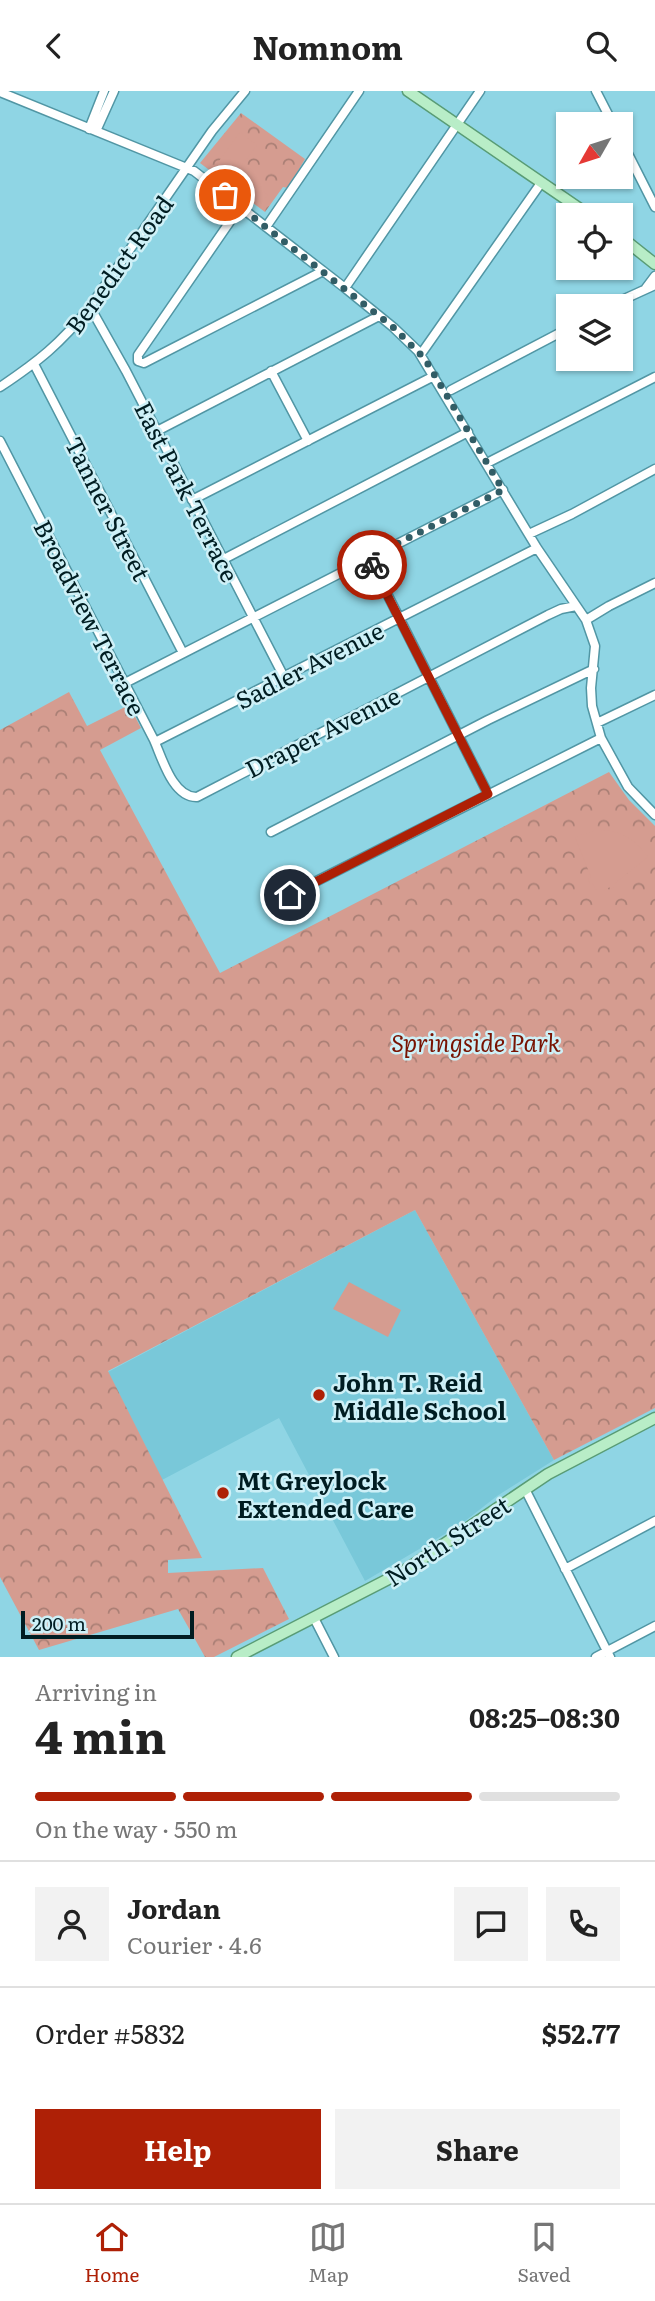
<!DOCTYPE html>
<meta charset="utf-8">
<style>
:root{--surface:#fff;--page:#f2f2f2;--text:#222;--muted:#767676;--line:#e0e0e0;--accent:#ae2006}
body{margin:0;font-family:Literata,serif;background:var(--page);color:var(--text);height:100vh;display:flex;flex-direction:column;font-size:26px;white-space:nowrap}
*{box-sizing:border-box;margin:0}
p{font-size:23px;color:var(--muted)}
.icon{flex:none;width:38px;height:38px;fill:none;stroke:currentColor;stroke-width:2;stroke-linecap:round;stroke-linejoin:round}
.map{position:relative;height:1566px;overflow:hidden}
.drawer{display:flex;flex-direction:column;background:var(--surface);flex:1}
.drawer>*{flex:none}
.needle{width:46px;rotate:231deg}
.tools{position:absolute;left:556px;top:21px;display:grid;gap:14px}
.tools a{display:grid;place-items:center;width:77px;height:77px;border-radius:0px;background:var(--surface);box-shadow:0 2px 5px #0004;font-size:35px}
.scale{position:absolute;left:21px;bottom:18px;width:173px;box-sizing:border-box;padding-left:7px;border:4px solid #001d22;border-top:0;font-size:19px;line-height:24px;white-space:nowrap;color:#001d22;-webkit-text-stroke:5px #cef0f7;paint-order:stroke}
.pin{position:absolute;display:grid;place-items:center;width:60px;height:60px;color:#fff;margin:-30px;border:4px solid #fff;border-radius:50%;box-shadow:0 2px 7px #0007}
.courier{position:absolute;display:grid;place-items:center;width:70px;height:70px;margin:-35px;border:5px solid #ae2006;border-radius:50%;background:#fff;color:#222;box-shadow:0 2px 9px #0007}
.summary em{font-style:normal;font-weight:700}
.summary div{display:flex;flex-direction:column-reverse}
.summary{display:flex;align-items:center;justify-content:space-between;height:119px;padding:0 35px}
h1{font-size:46px;font-weight:700;line-height:52px}
.bar{display:grid;grid-template-columns:repeat(4,1fr);gap:10px 7px;align-content:center;height:84px;padding:0 35px}
.bar i{height:9px;border-radius:5px;background:var(--line)}
.bar .current{background:var(--accent)}
.bar p{grid-column:span 4}
.line{display:flex;align-items:center;gap:18px;padding:0 35px;border-top:2px solid var(--line)}
.line div{flex:1}
.round{display:grid;place-items:center;flex:none;width:74px;height:74px;border-radius:0px;background:var(--page)}
.cta{display:flex;gap:14px;margin-top:auto;padding:14px 35px}
.cta a{flex:1;height:80px;border-radius:0px;background:var(--accent);color:#fff;font-size:28px;font-weight:700;line-height:80px;text-align:center}
.cta a+a{background:var(--page);color:var(--text)}
header{display:flex;justify-content:space-between;align-items:center;height:91px;padding:0 35px;background:var(--surface);font-size:32px;font-weight:700}
.tabs{display:flex;justify-content:space-around;align-items:center;height:98px;border-top:2px solid var(--line);background:var(--surface);font-size:19px;color:var(--muted)}
.tabs a{display:grid;justify-items:center;gap:4px}
.tabs .current{color:var(--accent)}
.map>svg:first-child{display:block}
</style>
<header><svg class="icon" aria-label="back" viewBox="0 0 24 24"><path d="M15 5l-7 7 7 7"/></svg>Nomnom<svg class="icon" aria-label="search" viewBox="0 0 24 24"><circle cx="10" cy="10" r="6"/><path d="M15 15l6 6"/></svg></header>
<div class="map">
<svg width="655" height="1566" viewBox="0 0 655 1566">
<defs>
<pattern id="park-crowns" width="20" height="18" patternUnits="userSpaceOnUse" patternTransform="scale(1.75)"><rect width="20" height="18" fill="#d59c90"/><path d="M2 6a3 3 0 1 1 6 0M12 15a3 3 0 1 1 6 0" fill="none" stroke="#aa7f75"/></pattern>
</defs>
<rect width="100%" height="100%" fill="#8fd5e4"/>
<path fill="#79c8d9" d="M 415,1119 L 554,1369 L 497,1405 L 460,1434 L 365,1490 L 279,1327 L 162,1389 L 108,1281 Z"/>
<path fill="url(#park-crowns)" d="M 241,22 L 305,68 L 288,97 L 283,96 L 265,121 L 200,72 Z
M 69,601 L 87,635 L 129,614 L 141,637 L 100,659 L 220,882 L 609,681 L 629,709 L 655,735 L 655,1317 L 554,1369 L 415,1119 L 108,1280 L 202,1467 L 168,1469 L 168,1482 L 263,1477 L 289,1528 L 214,1566 L 205,1566 L 178,1518 L 39,1559 L 0,1486 L 0,639 Z"/>
<path fill="#d59c90" d="M 240,41 L 257,54 L 233,86 L 216,74 Z
M 251,90 L 268,104 L 259,115 L 242,101 Z
M 596,739 C 620,739 634,747 648,766 L 614,793 L 614,796 L 611,798 L 610,796 L 603,800 L 597,800 L 592,792 L 590,793 L 588,788 L 591,786 L 575,746 Z
M 349,1191 L 401,1219 L 388,1246 L 333,1218 Z"/>
<g fill="none" stroke-linecap="round" stroke-linejoin="round">
<g stroke="#5196a4" stroke-width="11">
<path id="minor" d="M 596,0 L 613,33
M 0,1 L 194,80 L 345,197 L 393,236 L 418,260 L 537,457 L 586,529 L 595,555 L 591,597 L 592,615 L 601,647 L 628,696 L 655,724
M 89,38 L 104,0
M 96,40 L 114,0
M 621,49 L 655,116
M 240,116 L 138,264 L 138,270 L 144,272 L 323,180
M 266,136 L 359,0
M 345,197 L 480,0
M 646,197 L 655,185
M 609,215 L 655,194
M 90,216 L 126,280 L 284,586
M 421,263 L 541,92
M 34,273 L 183,562
M 271,280 L 308,350
M 0,296 C 39,270 60,253 90,216 L 212,40 L 245,0
M 451,299 L 569,237
M 157,340 L 379,225
M 0,350 L 154,649 C 162,667 173,707 197,706 L 548,524 L 561,518 L 576,515
M 487,372 L 655,286
M 192,409 L 434,285
M 529,443 L 572,423 L 655,378
M 369,467 L 488,703
M 222,469 L 468,341
M 586,529 L 609,515 L 655,492
M 125,592 L 503,399
M 597,632 L 655,604
M 155,651 L 537,457
M 271,741 L 488,629 L 594,578
M 273,812 L 601,647
M 525,1398 L 610,1566
M 565,1478 L 655,1430
M 314,1527 L 334,1566
M 596,1566 L 655,1535"/>
</g>
<g stroke="#599c75" stroke-width="13">
<path id="major" d="M 408,0 L 589,124
M 621,146 L 655,173
M 237,1566 L 404,1480 L 548,1383 L 655,1327"/>
</g>
<use href="#minor" stroke="#fff" stroke-width="8"/>
<use href="#major" stroke="#b8edc7" stroke-width="10"/>
</g>
<g fill="none" stroke-linecap="round" stroke-linejoin="round">
<path stroke="#325d66" stroke-width="7" stroke-dasharray="0 12.6" d="M 225,104 L 393,236 L 425,268 L 503,399 L 369,467 L 372,474"/>
<path stroke="#ae2006" stroke-width="9" d="M 290,804 L 488,703 L 372,474"/>
</g>
<g fill="#ae2006" stroke="#cef0f7" stroke-width="2.5">
<circle cx="319" cy="1304" r="7"/>
<circle cx="223" cy="1402" r="7"/>
</g>
<g text-anchor="middle" dominant-baseline="central" stroke-width="5" stroke-linejoin="round" paint-order="stroke">
<g font-size="24" fill="#001d22" stroke="#cef0f7">
<text transform="translate(118 173) rotate(-54)">Benedict Road</text>
<text transform="translate(188 400) rotate(63)">East Park Terrace</text>
<text transform="translate(109 417) rotate(63)">Tanner Street</text>
<text transform="translate(91 526) rotate(63)">Broadview Terrace</text>
<text transform="translate(309 573) rotate(-27)">Sadler Avenue</text>
<text transform="translate(322 640) rotate(-27)">Draper Avenue</text>
<text transform="translate(447 1449) rotate(-33)">North Street</text>
</g>
<g font-size="24" font-style="italic" fill="#781302" stroke="#cef0f7">
<text x="476" y="950">Springside Park</text>
</g>
<g font-size="24" font-weight="bold" fill="#001d22" stroke="#cef0f7" text-anchor="start">
<text x="333" y="1290">John T. Reid<tspan x="333" dy="28">Middle School</tspan></text>
<text x="237" y="1388">Mt Greylock<tspan x="237" dy="28">Extended Care</tspan></text>
</g>
</g>
</svg>
<div class="tools">
<a><svg class="needle" viewBox="-14 -14 28 28"><path d="M0-13l5 13h-10z" fill="#e53935"/><path d="M0 13l5-13h-10z" fill="#767676"/></svg></a>
<a><svg class="icon" aria-label="locate" viewBox="0 0 24 24"><circle cx="12" cy="12" r="6"/><path d="M12 2v4M12 18v4M2 12h4M18 12h4"/></svg></a>
<a><svg class="icon" aria-label="layers" viewBox="0 0 24 24"><path d="M12 4l9 5-9 5-9-5zM3 14l9 5 9-5"/></svg></a>
</div>
<div class="scale">200 m</div>
<div class="pin" style="left:225px;top:104px;background:#ea580c"><svg class="icon" aria-label="bag" viewBox="0 0 24 24"><path d="M5 8h14l-1 12H6zM9 8a3 3 0 0 1 6 0"/></svg></div>
<div class="pin" style="left:290px;top:804px;background:#1f2937"><svg class="icon" aria-label="home" viewBox="0 0 24 24"><path d="M3 11l9-7 9 7M6 9v11h12V9"/></svg></div>
<div class="courier" style="left:372px;top:474px"><svg class="icon" aria-label="bike" viewBox="0 0 24 24"><circle cx="6" cy="16" r="4"/><circle cx="18" cy="16" r="4"/><path d="M6 16l4-8h5l3 8M10 8l3 8H6M13 5h3"/></svg></div>
</div>
<section class="drawer">
<div class="summary"><div><h1>4 min</h1><p>Arriving in</p></div><em>08:25–08:30</em></div>
<div class="bar"><i class="current"></i><i class="current"></i><i class="current"></i><i></i><p>On the way · 550 m</p></div>
<div class="line" style="height:126px"><a class="round"><svg class="icon" aria-label="person" viewBox="0 0 24 24"><circle cx="12" cy="8" r="4"/><path d="M4 21q1-7 8-7t8 7"/></svg></a><div><b>Jordan</b><p>Courier · 4.6</p></div><a class="round"><svg class="icon" aria-label="chat" viewBox="0 0 24 24"><path d="M4 5h16v11H9l-5 4z"/></svg></a><a class="round"><svg class="icon" aria-label="phone" viewBox="0 0 24 24"><path d="M5 4h4l2 5-3 2q2 4 5 5l2-3 5 2v4C11 20 4 13 5 4z"/></svg></a></div>
<div class="line" style="height:91px"><div>Order #5832</div><b>$52.77</b></div>
<div class="cta"><a>Help</a><a>Share</a></div>
</section>
<nav class="tabs">
<a class="current"><svg class="icon" aria-label="home" viewBox="0 0 24 24"><path d="M3 11l9-7 9 7M6 9v11h12V9"/></svg>Home</a>
<a><svg class="icon" aria-label="map" viewBox="0 0 24 24"><path d="M3 6l6-2 6 2 6-2v14l-6 2-6-2-6 2zM9 4v14M15 6v14"/></svg>Map</a>
<a><svg class="icon" aria-label="saved" viewBox="0 0 24 24"><path d="M7 4h10v16l-5-4-5 4z"/></svg>Saved</a>
</nav>
